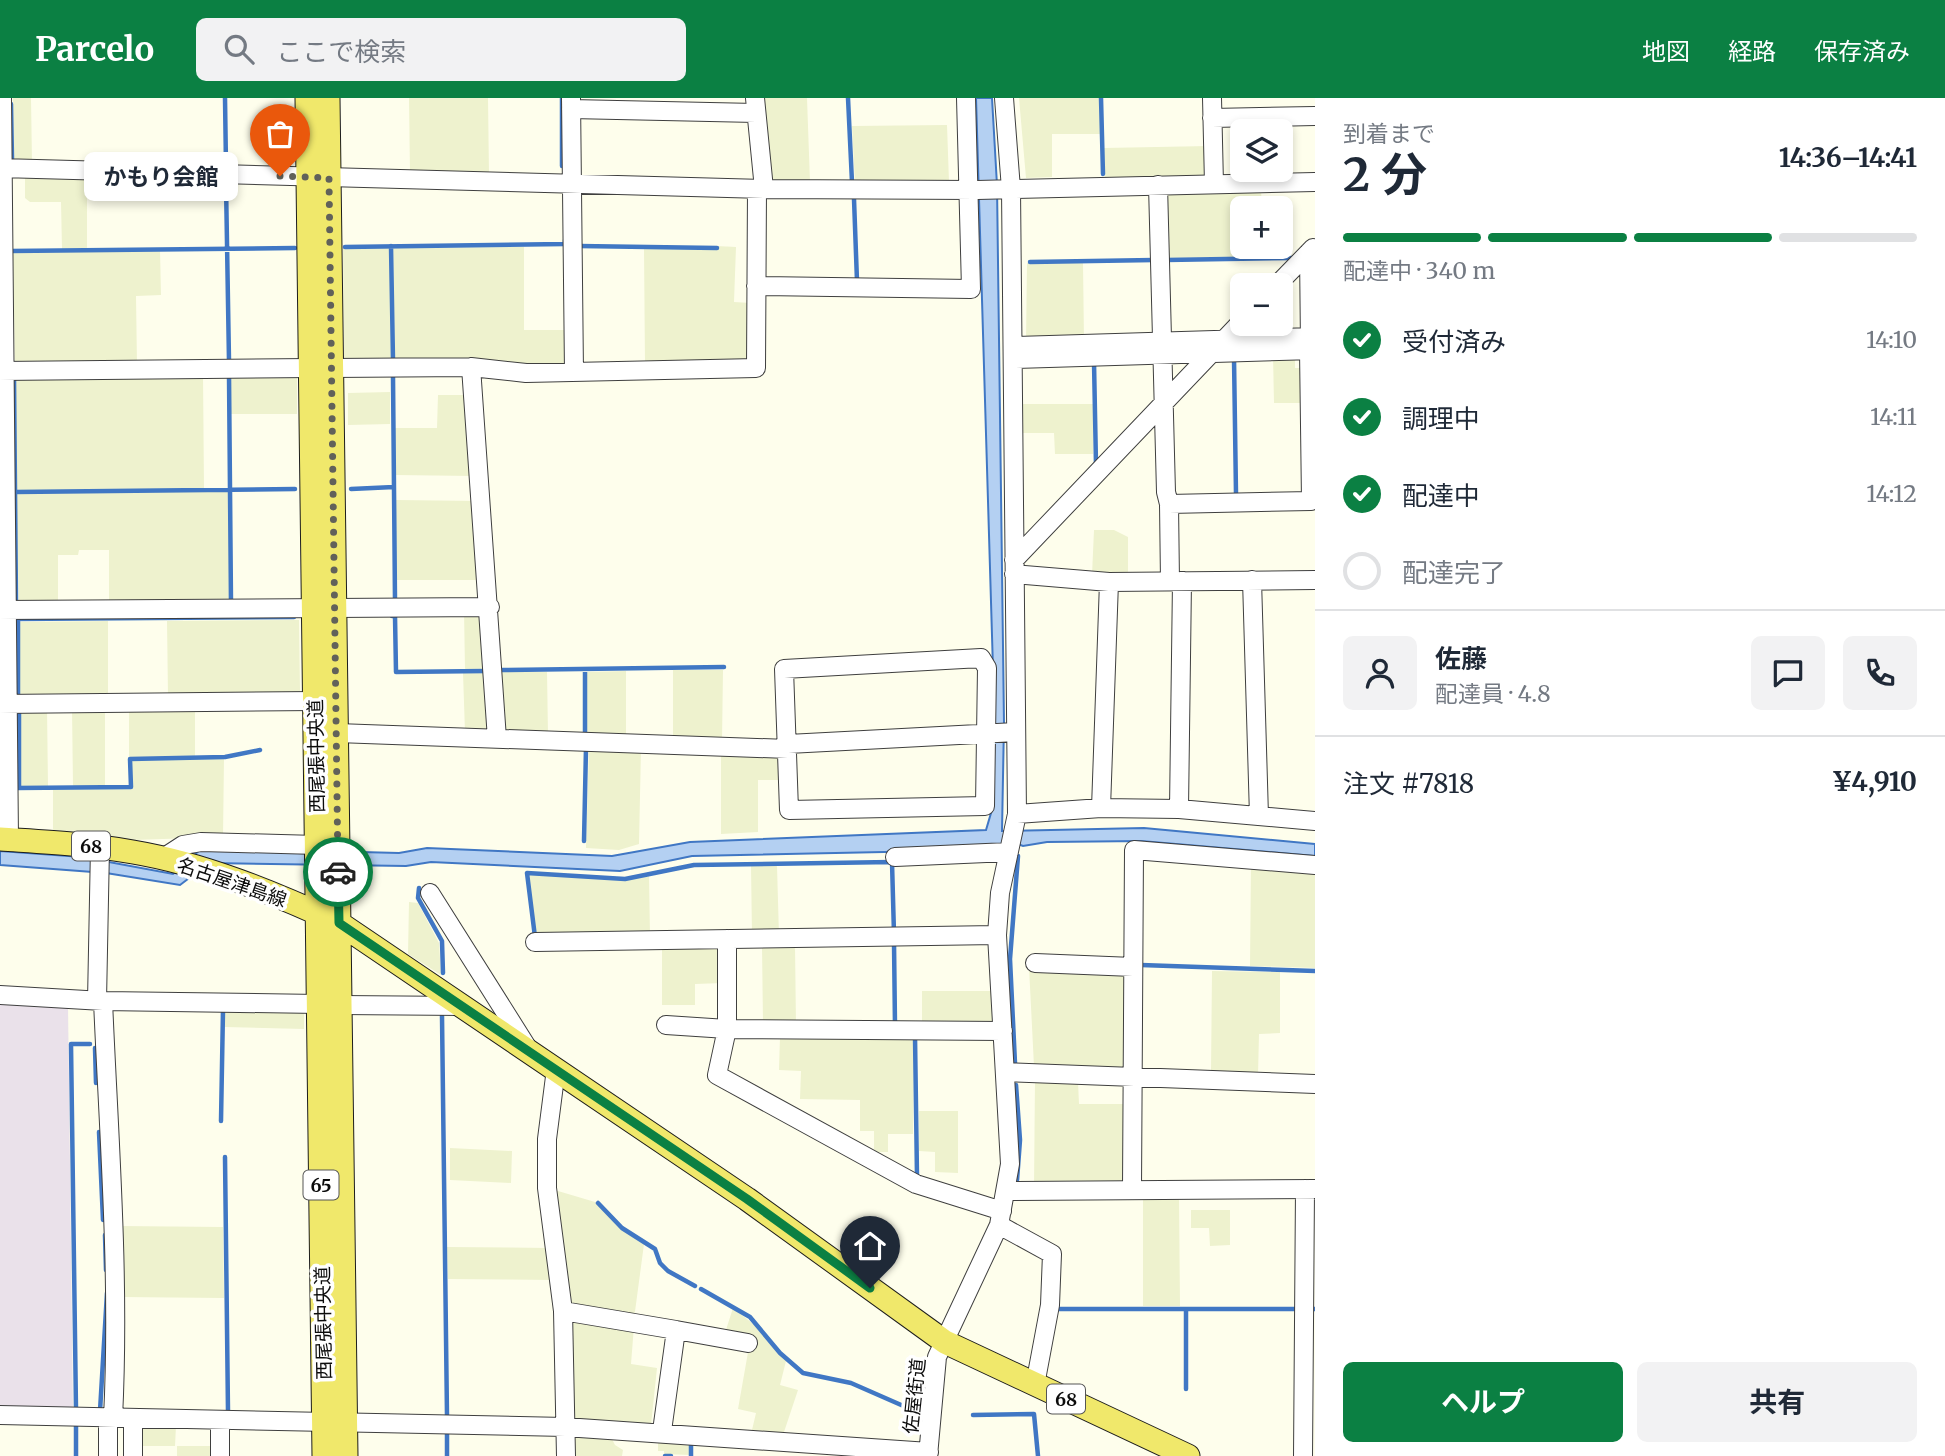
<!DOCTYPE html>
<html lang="ja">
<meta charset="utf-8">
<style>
:root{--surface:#fff;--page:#f2f2f3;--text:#1f2937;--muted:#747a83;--line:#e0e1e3;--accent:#0b8043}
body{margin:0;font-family:Merriweather,"Noto Sans JP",serif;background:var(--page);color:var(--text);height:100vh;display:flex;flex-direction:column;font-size:26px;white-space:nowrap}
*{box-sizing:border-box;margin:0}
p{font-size:23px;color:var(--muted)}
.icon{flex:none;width:38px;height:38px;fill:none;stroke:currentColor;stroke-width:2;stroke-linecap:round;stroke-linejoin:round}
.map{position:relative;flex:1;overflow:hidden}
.panel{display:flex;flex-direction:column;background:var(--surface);width:630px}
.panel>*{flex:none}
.fabs{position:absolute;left:1230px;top:21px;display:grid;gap:14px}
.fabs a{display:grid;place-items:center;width:63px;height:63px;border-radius:10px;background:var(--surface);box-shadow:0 4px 10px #0003;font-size:35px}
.pin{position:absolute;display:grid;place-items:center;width:60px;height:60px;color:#fff;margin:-72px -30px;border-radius:50% 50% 50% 0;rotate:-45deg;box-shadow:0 0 7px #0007}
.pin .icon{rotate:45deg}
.courier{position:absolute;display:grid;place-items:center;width:70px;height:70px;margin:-35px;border:5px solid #0b8043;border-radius:50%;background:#fff;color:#222;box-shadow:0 2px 9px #0007}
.bubble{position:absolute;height:49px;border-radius:10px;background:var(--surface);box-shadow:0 4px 10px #0003;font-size:23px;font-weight:700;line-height:49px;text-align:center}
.summary em{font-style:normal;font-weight:700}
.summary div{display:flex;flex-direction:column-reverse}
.summary{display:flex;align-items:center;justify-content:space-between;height:119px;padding:0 28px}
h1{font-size:46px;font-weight:700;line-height:52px}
.bar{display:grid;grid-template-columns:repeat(4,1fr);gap:10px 7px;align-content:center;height:84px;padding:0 28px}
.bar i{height:9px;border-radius:5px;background:var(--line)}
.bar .active{background:var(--accent)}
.bar p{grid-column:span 4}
.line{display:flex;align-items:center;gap:18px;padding:0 28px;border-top:2px solid var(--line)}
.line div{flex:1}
.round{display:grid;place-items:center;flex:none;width:74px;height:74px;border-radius:10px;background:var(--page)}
ol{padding:0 28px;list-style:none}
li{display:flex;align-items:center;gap:21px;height:77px}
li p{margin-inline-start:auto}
li .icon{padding:7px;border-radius:50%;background:var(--accent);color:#fff;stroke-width:4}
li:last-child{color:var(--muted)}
li i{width:38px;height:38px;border:4px solid var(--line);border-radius:50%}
.primary-button{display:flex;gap:14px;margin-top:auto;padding:14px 28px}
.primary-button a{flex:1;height:80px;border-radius:10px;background:var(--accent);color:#fff;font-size:28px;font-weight:700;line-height:80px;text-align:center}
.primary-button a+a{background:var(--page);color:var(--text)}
header{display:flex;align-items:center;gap:42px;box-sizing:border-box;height:98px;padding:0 35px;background:var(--accent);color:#fff}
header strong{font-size:33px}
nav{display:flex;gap:38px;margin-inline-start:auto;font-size:24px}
.search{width:490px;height:63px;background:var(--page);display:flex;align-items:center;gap:18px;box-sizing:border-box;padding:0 24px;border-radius:10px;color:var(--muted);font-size:26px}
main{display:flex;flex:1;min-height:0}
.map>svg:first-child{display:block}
</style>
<header>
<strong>Parcelo</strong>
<div class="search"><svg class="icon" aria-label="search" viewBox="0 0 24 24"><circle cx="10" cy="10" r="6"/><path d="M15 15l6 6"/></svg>ここで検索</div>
<nav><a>地図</a><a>経路</a><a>保存済み</a></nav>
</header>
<main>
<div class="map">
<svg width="1315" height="1358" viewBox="0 0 1315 1358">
<rect width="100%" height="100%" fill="#fefeec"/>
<path fill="#eae1ea" d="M 0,903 L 68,906 L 73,1313 L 0,1312 Z"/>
<path fill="#eef2ce" d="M 13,0 L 31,0 L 32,65 L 14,64 Z
M 409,0 L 488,0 L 489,77 L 410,75 Z
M 759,0 L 807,0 L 810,84 L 771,83 Z
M 1019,0 L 1100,0 L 1100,36 L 1052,36 L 1052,79 L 1026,80 Z
M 947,27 L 949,84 L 855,85 L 852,28 Z
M 1209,48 L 1205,80 L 1105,82 L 1104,50 Z
M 25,80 L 87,82 L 87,150 L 62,151 L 61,104 L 30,104 L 25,100 Z
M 1261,92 L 1262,110 L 1242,110 L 1242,149 L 1262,149 L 1262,159 L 1163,160 L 1166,93 Z
M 717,148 L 736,149 L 734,204 L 751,205 L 749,262 L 645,266 L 644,151 L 717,151 Z
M 524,149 L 524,232 L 568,232 L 567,265 L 561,269 L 395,264 L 393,150 Z
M 343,150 L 390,150 L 391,264 L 344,261 Z
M 160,152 L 161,197 L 136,198 L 137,267 L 15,268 L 13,154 Z
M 1027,165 L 1083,165 L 1084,243 L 1026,244 Z
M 1295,256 L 1295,270 L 1305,270 L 1305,305 L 1274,305 L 1273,257 Z
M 203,276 L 204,391 L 16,393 L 16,278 Z
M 231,277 L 297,278 L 297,316 L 231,316 Z
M 390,294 L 390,326 L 348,327 L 348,295 Z
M 438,297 L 468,297 L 474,378 L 395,377 L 395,330 L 437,330 Z
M 1020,306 L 1093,306 L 1093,356 L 1055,356 L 1054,335 L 1018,335 Z
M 229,393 L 230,506 L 109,506 L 109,452 L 79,452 L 78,457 L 58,457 L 58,507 L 19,507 L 16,395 Z
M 396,402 L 478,403 L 483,482 L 396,482 Z
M 1094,432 L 1114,432 L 1128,439 L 1128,478 L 1092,477 Z
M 464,513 L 482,516 L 489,572 L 465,571 Z
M 299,522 L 300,593 L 297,598 L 168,598 L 167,523 Z
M 108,523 L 108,599 L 19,599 L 18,524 Z
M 673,572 L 723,572 L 722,643 L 673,641 Z
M 626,573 L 626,639 L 587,638 L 586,574 Z
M 489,574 L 488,632 L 465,634 L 463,575 Z
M 499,574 L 547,574 L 548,637 L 507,633 L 504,630 Z
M 129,609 L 195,609 L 195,659 L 129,660 Z
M 47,610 L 48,688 L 20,688 L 20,612 Z
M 72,610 L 105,610 L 105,688 L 73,688 Z
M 589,649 L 641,650 L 639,746 L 619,752 L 586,750 Z
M 721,654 L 779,657 L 783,682 L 758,682 L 758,734 L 721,736 Z
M 224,660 L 223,739 L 133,742 L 53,733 L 53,691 L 132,690 L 132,662 Z
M 1251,766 L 1315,772 L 1315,870 L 1250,868 Z
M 751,768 L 777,768 L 779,838 L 752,838 Z
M 528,776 L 621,782 L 649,778 L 650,838 L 536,840 Z
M 409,804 L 418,805 L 439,845 L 441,877 L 408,856 Z
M 723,848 L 723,885 L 695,886 L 695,907 L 662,907 L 662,849 Z
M 762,848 L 795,848 L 796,927 L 763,926 Z
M 1029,869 L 1130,872 L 1127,972 L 1034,968 Z
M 1212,873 L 1280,874 L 1280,935 L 1259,936 L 1258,977 L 1211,975 Z
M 922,893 L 991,893 L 993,929 L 922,929 Z
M 225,911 L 300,911 L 304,916 L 304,931 L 225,929 Z
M 780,939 L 914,940 L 913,1036 L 888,1036 L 888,1054 L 874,1054 L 874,1033 L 860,1033 L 860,1002 L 800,1001 L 801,973 L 779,972 Z
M 1035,982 L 1078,984 L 1079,1006 L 1128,1006 L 1128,1089 L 1034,1089 Z
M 919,1013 L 958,1013 L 958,1075 L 935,1074 L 935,1054 L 919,1053 Z
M 450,1050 L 512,1053 L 511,1085 L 450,1082 Z
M 558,1093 L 595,1104 L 621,1131 L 644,1146 L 634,1221 L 568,1208 L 554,1094 Z
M 1143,1098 L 1179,1098 L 1180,1208 L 1143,1208 Z
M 1191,1112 L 1230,1112 L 1230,1147 L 1210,1148 L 1209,1130 L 1191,1130 Z
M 120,1128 L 223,1129 L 224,1200 L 121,1199 Z
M 447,1149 L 550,1150 L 554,1182 L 448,1181 Z
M 733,1210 L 762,1233 L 786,1263 L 780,1287 L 798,1292 L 783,1337 L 752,1332 L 756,1315 L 738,1311 L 750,1243 L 724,1238 Z
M 570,1221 L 634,1228 L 631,1266 L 657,1270 L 651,1327 L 576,1324 L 570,1318 Z
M 140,1327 L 176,1328 L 175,1348 L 137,1348 Z
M 576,1336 L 610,1337 L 615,1347 L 623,1352 L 622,1358 L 573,1358 L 572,1340 Z
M 658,1339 L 690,1341 L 690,1357 L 664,1356 L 664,1353 L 658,1353 Z
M 177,1348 L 219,1348 L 219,1358 L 177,1358 Z"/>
<path fill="#b4d0f2" stroke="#4077c4" stroke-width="2" d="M 976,0 L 992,0 L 997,87 L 1004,625 L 1002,733 L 1144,730 L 1315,746 L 1315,758 L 1141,743 L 1047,744 L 1023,748 L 1015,745 L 933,753 L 692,758 L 620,773 L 431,764 L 406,768 L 209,765 L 180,787 L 106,775 L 0,767 L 0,753 L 82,759 L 173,776 L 202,750 L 399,755 L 427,750 L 612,758 L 690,744 L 986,732 L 991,715 L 993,571 Z"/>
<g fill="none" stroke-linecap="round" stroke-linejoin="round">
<path stroke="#4077c4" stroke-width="4.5" d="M 225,0 L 226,68
M 562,0 L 562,68
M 848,0 L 852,84
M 1101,0 L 1103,76
M 11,6 L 12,61
M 226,86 L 229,263
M 854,101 L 857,183
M 391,148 L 393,262
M 579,148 L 717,150
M 345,149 L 565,146 L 565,142
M 11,153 L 295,150
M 1166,162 L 1292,160
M 1030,164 L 1154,162
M 1234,260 L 1236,396
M 1094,264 L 1096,367
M 229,277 L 231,505
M 393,278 L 395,502
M 14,280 L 16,505
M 351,391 L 394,389
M 15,394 L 295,391
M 392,518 L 395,518 L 396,574 L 486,573
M 14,521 L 294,519
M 18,521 L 18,597
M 585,571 L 585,635
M 501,572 L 724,569
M 19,615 L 19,690
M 17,690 L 131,689 L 130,661 L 225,659 L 260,652
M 584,743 L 586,650
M 419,790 L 418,800 L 442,843 L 443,875
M 535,839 L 527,775 L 625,781 L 694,767 L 892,764 L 894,836
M 894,844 L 895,928
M 1141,867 L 1315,873
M 442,918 L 447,1318
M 915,938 L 917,1079
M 95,950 L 96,985
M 1015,965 L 1010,861 L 1018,758
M 1016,987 L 1020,1042 L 1017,1082
M 221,1023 L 223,912
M 99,1034 L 103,1122
M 225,1059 L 228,1313
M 598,1105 L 622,1130 L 655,1151 L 660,1165 L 668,1173 L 695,1188
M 105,1137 L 106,1172
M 701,1191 L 750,1219 L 780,1255 L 803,1275 L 851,1285 L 924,1317
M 1054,1211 L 1295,1211
M 1186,1211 L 1186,1291
M 1314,1211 L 1315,1211
M 76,1311 L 71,946 L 90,946
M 100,1313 L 107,1195
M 973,1317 L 1034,1316 L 1038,1358
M 76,1326 L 76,1358
M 447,1334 L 447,1358
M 665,1358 L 671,1358
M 691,1358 L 691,1342"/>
<g stroke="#3f3f3f" stroke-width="20">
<path id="minor" d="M 2,0 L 9,742
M 571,0 L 574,274
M 755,0 L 764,91
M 1212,0 L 1214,86
M 571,11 L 756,15
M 1212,20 L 1315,18
M 0,70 L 764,91 L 977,92 L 1315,84
M 1158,87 L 1166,394 L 1169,406
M 1309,154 L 1310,248
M 1277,187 L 1313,150
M 756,188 L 971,191 L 966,0
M 1013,248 L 1315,239
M 1309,252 L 1311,403
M 1013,261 L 1315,252
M 471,269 L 497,641
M 331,270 L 471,269 L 526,275 L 756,270 L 757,91
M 0,273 L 311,270
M 1014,462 L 1242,223
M 1014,476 L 1109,484 L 1315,482
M 1252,482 L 1259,718
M 1170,483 L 1169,406 L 1311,403 L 1315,400
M 0,512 L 490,509
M 981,560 L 987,570 L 985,708 L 789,712 L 784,571 Z
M 0,606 L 315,603
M 337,635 L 788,651
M 788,646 L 1016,634
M 1101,710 L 1109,484
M 1179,711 L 1182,483
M 1017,716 L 1101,710 L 1179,711 L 1315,723
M 895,759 L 1009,754
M 163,760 L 183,747 L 201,744 L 317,747
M 430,795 L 529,952
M 535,844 L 997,837
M 1035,865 L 1133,869
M 0,897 L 103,903 L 319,906
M 97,903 L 100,749
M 103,903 C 109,1042 120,1180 113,1320
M 340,907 L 463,908
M 666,927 L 727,931 L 727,841
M 556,971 L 547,1041 L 547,1090 L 563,1213 L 566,1358
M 1005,974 L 1315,986
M 1132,1091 L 1134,752 L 1315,767
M 1006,1093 L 1315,1091
M 1002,1113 L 916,1086 L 717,977 L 727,931 L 1003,933
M 999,1127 L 1052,1156 L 1050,1207 L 1035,1287
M 563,1213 L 676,1232 L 662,1333
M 676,1232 L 748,1245
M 0,1317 L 565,1329 L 929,1354
M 108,1320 L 108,1358
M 133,1320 L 133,1358
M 220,1322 L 220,1358
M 928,1358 L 937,1259 L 999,1127 L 1010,1066 L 997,837 L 1000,795 L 1017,716 L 1011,91 L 1004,0
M 1303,1358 L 1305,1091"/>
</g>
<g stroke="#1d1d1d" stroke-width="25">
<path id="major" d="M 307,0 L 324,1358
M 328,0 L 346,1358
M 0,741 C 44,744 89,746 133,754 C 204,766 274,795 339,825 L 747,1101 L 945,1244 L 1188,1358"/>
</g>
<use href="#minor" stroke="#fff" stroke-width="18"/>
<use href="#major" stroke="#f0e86b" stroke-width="23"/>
</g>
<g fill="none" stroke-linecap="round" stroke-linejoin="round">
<path stroke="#61615a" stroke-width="7" stroke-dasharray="0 12.6" d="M 280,78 L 329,80 L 338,774"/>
<path stroke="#0b8043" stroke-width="9" d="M 338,774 L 339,825 L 747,1101 L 870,1190"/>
</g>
<g text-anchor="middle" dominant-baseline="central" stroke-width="7" stroke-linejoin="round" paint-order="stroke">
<g fill="#fff" stroke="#555" stroke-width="2">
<rect x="72" y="733.5" width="38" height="29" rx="5"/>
<rect x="303.5" y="1072.5" width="35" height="29" rx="5"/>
<rect x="1047" y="1286.5" width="38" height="29" rx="5"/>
</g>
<g font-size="18" font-weight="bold" fill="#0c0c0c">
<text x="91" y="748">68</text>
<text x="321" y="1087">65</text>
<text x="1066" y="1301">68</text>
</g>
<g font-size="19" fill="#0c0c0c" stroke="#fff">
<text transform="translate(316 658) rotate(-91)">西尾張中央道</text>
<text transform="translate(232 784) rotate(19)">名古屋津島線</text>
<text transform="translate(323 1225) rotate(-91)">西尾張中央道</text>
<text transform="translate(914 1298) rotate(-84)">佐屋街道</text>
</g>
</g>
</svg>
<div class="fabs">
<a><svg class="icon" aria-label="layers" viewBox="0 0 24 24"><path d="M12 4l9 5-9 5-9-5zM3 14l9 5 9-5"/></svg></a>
<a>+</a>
<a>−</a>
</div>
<div class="pin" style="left:280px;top:78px;background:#ea580c"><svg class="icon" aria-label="bag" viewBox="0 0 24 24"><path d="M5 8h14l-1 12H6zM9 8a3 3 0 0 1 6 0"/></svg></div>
<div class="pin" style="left:870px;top:1190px;background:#1f2937"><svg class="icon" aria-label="home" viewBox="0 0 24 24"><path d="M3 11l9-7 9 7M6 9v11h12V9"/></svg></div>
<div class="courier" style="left:338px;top:774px"><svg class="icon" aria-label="car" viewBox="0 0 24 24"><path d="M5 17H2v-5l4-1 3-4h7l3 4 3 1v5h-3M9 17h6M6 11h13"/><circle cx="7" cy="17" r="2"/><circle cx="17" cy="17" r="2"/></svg></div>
<div class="bubble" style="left:84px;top:54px;width:154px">かもり会館</div>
</div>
<section class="panel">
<div class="summary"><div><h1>2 分</h1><p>到着まで</p></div><em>14:36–14:41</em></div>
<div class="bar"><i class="active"></i><i class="active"></i><i class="active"></i><i></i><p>配達中 · 340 m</p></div>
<ol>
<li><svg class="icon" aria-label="check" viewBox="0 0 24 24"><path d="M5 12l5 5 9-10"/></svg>受付済み<p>14:10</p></li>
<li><svg class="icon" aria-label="check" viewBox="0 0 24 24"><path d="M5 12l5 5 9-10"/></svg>調理中<p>14:11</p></li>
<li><svg class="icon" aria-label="check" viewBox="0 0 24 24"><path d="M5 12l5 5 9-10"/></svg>配達中<p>14:12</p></li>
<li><i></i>配達完了</li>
</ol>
<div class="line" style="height:126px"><a class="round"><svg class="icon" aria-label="person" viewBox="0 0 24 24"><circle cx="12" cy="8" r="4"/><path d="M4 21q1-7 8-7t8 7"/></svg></a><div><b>佐藤</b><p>配達員 · 4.8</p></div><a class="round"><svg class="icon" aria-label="chat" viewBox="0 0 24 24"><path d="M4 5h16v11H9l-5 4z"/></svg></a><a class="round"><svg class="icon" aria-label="phone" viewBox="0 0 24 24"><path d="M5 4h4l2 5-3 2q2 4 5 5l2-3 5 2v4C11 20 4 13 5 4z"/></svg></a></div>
<div class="line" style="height:91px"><div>注文 #7818</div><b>¥4,910</b></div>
<div class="primary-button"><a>ヘルプ</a><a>共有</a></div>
</section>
</main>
